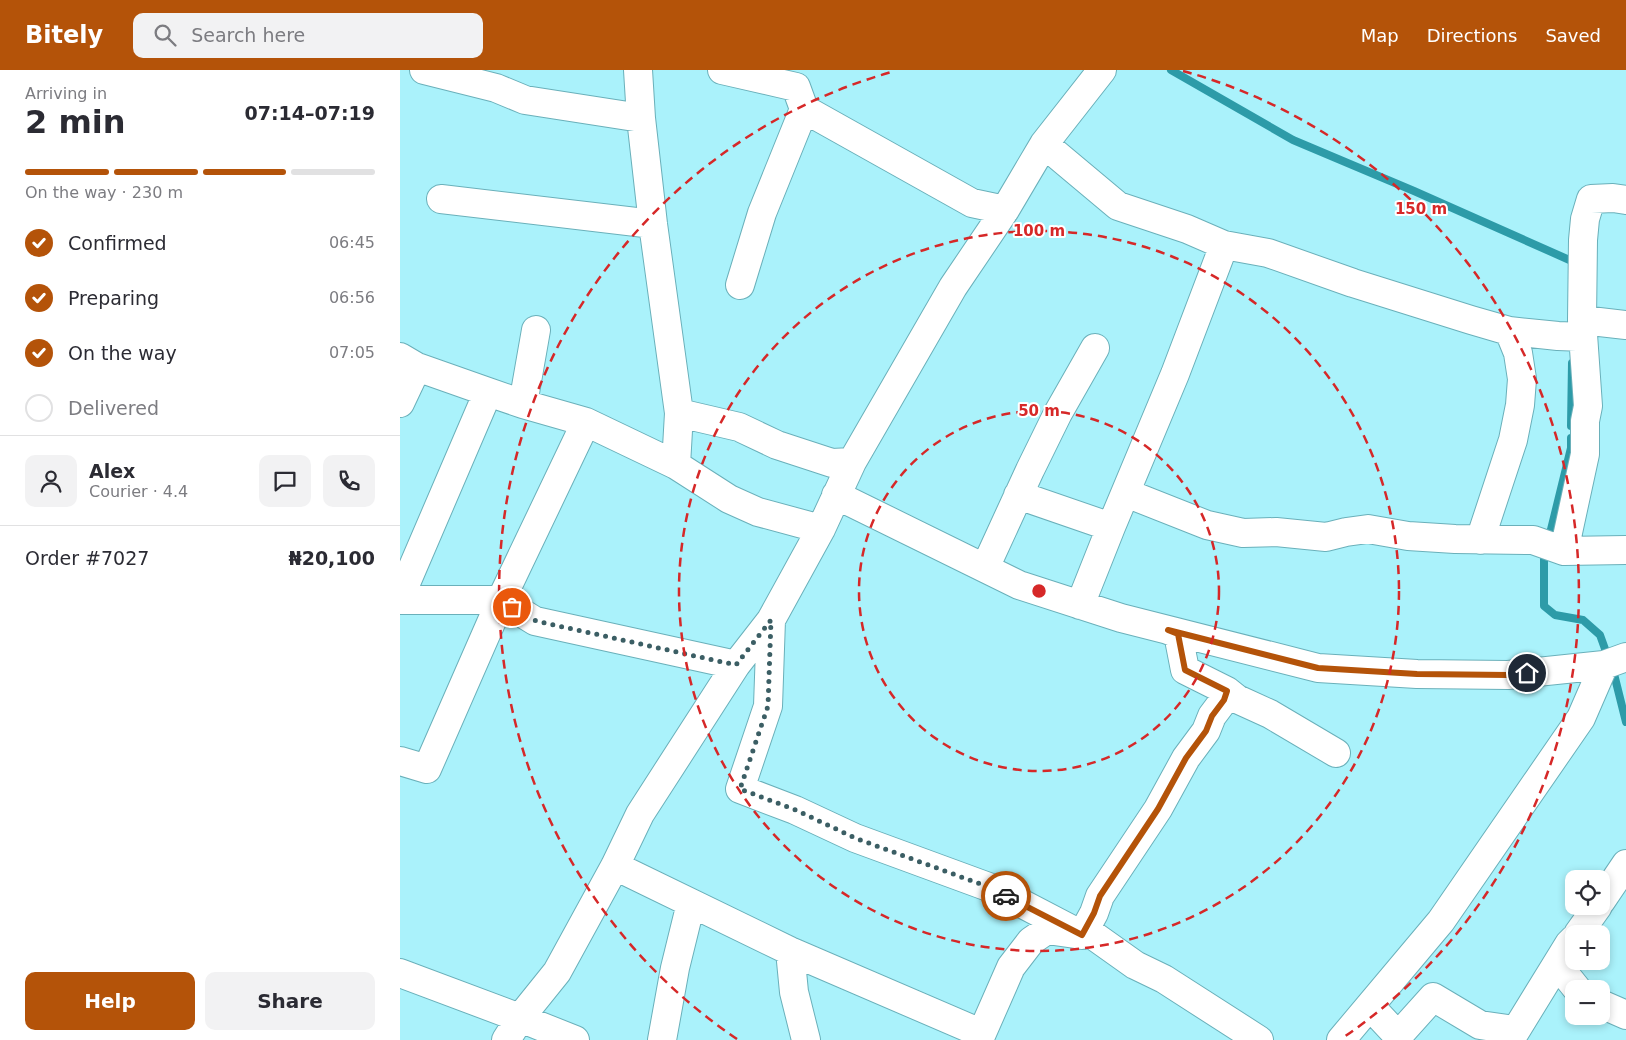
<!DOCTYPE html>
<meta charset="utf-8">
<style>
:root{--surface:#fff;--page:#f2f2f3;--text:#2b2b33;--muted:#7c7c81;--line:#e1e1e2;--accent:#b45309}
body{margin:0;font-family:"DejaVu Sans",sans-serif;background:var(--page);color:var(--text);height:100vh;display:flex;flex-direction:column;font-size:19px;white-space:nowrap}
*{box-sizing:border-box;margin:0}
p{font-size:16px;color:var(--muted)}
.icon{flex:none;width:28px;height:28px;fill:none;stroke:currentColor;stroke-width:2;stroke-linecap:round;stroke-linejoin:round}
.map{position:relative;flex:1;overflow:hidden}
.details{display:flex;flex-direction:column;background:var(--surface);width:400px}
.details>*{flex:none}
.fabs{position:absolute;left:1165px;top:800px;display:grid;gap:10px}
.fabs a{display:grid;place-items:center;width:45px;height:45px;border-radius:10px;background:var(--surface);box-shadow:0 2px 8px #0003;font-size:25px}
.pin{position:absolute;display:grid;place-items:center;width:42px;height:42px;color:#fff;margin:-21px;border:2px solid #fff;border-radius:50%;box-shadow:0 1px 5px #0007}
.courier{position:absolute;display:grid;place-items:center;width:50px;height:50px;margin:-25px;border:4px solid #b45309;border-radius:50%;background:#fff;color:#222;box-shadow:0 1px 6px #0007}
.headline em{font-style:normal;font-weight:700}
.headline div{display:flex;flex-direction:column-reverse}
.headline{display:flex;align-items:center;justify-content:space-between;height:85px;padding:0 25px}
h1{font-size:32px;font-weight:700;line-height:38px}
.bar{display:grid;grid-template-columns:repeat(4,1fr);gap:8px 5px;align-content:center;height:60px;padding:0 25px}
.bar i{height:6px;border-radius:4px;background:var(--line)}
.bar .selected{background:var(--accent)}
.bar p{grid-column:span 4}
.line{display:flex;align-items:center;gap:12px;padding:0 25px;border-top:1px solid var(--line)}
.line div{flex:1}
.round{display:grid;place-items:center;flex:none;width:52px;height:52px;border-radius:10px;background:var(--page)}
ol{padding:0 25px;list-style:none}
li{display:flex;align-items:center;gap:15px;height:55px}
li p{margin-inline-start:auto}
li .icon{padding:5px;border-radius:50%;background:var(--accent);color:#fff;stroke-width:4}
li:last-child{color:var(--muted)}
li i{width:28px;height:28px;border:2px solid var(--line);border-radius:50%}
.action{display:flex;gap:10px;margin-top:auto;padding:10px 25px}
.action a{flex:1;height:58px;border-radius:10px;background:var(--accent);color:#fff;font-size:20px;font-weight:700;line-height:58px;text-align:center}
.action a+a{background:var(--page);color:var(--text)}
header{display:flex;align-items:center;gap:30px;box-sizing:border-box;height:70px;padding:0 25px;background:var(--accent);color:#fff}
header strong{font-size:24px}
nav{display:flex;gap:28px;margin-inline-start:auto;font-size:18px}
.search{width:350px;height:45px;background:var(--page);display:flex;align-items:center;gap:12px;box-sizing:border-box;padding:0 18px;border-radius:10px;color:var(--muted);font-size:19px}
main{display:flex;flex:1;min-height:0}
.map>svg:first-child{display:block}
</style>
<header>
<strong>Bitely</strong>
<div class="search"><svg class="icon" aria-label="search" viewBox="0 0 24 24"><circle cx="10" cy="10" r="6"/><path d="M15 15l6 6"/></svg>Search here</div>
<nav><a>Map</a><a>Directions</a><a>Saved</a></nav>
</header>
<main>
<section class="details">
<div class="headline"><div><h1>2 min</h1><p>Arriving in</p></div><em>07:14–07:19</em></div>
<div class="bar"><i class="selected"></i><i class="selected"></i><i class="selected"></i><i></i><p>On the way · 230 m</p></div>
<ol>
<li><svg class="icon" aria-label="check" viewBox="0 0 24 24"><path d="M5 12l5 5 9-10"/></svg>Confirmed<p>06:45</p></li>
<li><svg class="icon" aria-label="check" viewBox="0 0 24 24"><path d="M5 12l5 5 9-10"/></svg>Preparing<p>06:56</p></li>
<li><svg class="icon" aria-label="check" viewBox="0 0 24 24"><path d="M5 12l5 5 9-10"/></svg>On the way<p>07:05</p></li>
<li><i></i>Delivered</li>
</ol>
<div class="line" style="height:90px"><a class="round"><svg class="icon" aria-label="person" viewBox="0 0 24 24"><circle cx="12" cy="8" r="4"/><path d="M4 21q1-7 8-7t8 7"/></svg></a><div><b>Alex</b><p>Courier · 4.4</p></div><a class="round"><svg class="icon" aria-label="chat" viewBox="0 0 24 24"><path d="M4 5h16v11H9l-5 4z"/></svg></a><a class="round"><svg class="icon" aria-label="phone" viewBox="0 0 24 24"><path d="M5 4h4l2 5-3 2q2 4 5 5l2-3 5 2v4C11 20 4 13 5 4z"/></svg></a></div>
<div class="line" style="height:65px"><div>Order #7027</div><b>₦20,100</b></div>
<div class="action"><a>Help</a><a>Share</a></div>
</section>
<div class="map">
<svg width="1226" height="970" viewBox="0 0 1226 970">
<rect width="100%" height="100%" fill="#aaf2fb"/>
<g fill="none" stroke-linecap="round" stroke-linejoin="round">
<path stroke="#2d9ba8" stroke-width="8" d="M 771,0 L 893,70 L 1014,121 L 1174,192 L 1174,196
M 1171,356 L 1172,293
M 1171,368 L 1171,378 L 1144,488 L 1144,536 L 1155,545 L 1183,550 L 1200,565 L 1214,604 L 1226,652"/>
<g stroke="#6ab0ba" stroke-width="30">
<path id="minor" d="M 24,0 L 96,18 L 125,30 L 241,48
M 238,0 L 241,48 L 253,154 L 279,343 L 276,395
M 322,0 L 396,17 L 404,39 L 572,133 L 605,140
M 644,74 L 718,136 L 787,159 L 824,175 L 868,183 L 953,213 L 1071,250 L 1109,261 L 1158,266 L 1183,267
M 41,129 L 253,154
M 340,215 L 362,143 L 404,39
M 1182,250 L 1226,255
M 0,287 L 17,297 L 88,322 L 123,334 L 186,352 L 276,395 L 329,429 L 358,442 L 421,459
M 0,333 L 17,297
M 123,334 L 136,260
M 279,343 L 339,357 L 377,375 L 432,393 L 452,392
M 726,423 L 807,455 L 843,463 L 876,462 L 926,467 L 946,462 L 968,459 L 1008,466 L 1055,469 L 1133,470 L 1164,481 L 1226,480
M 436,425 L 619,515 L 721,548 L 918,598 L 1017,604 L 1108,605 L 1204,595 L 1226,587
M 618,425 L 711,457
M 1080,470 L 1113,370 L 1120,335 L 1122,309 L 1118,283 L 1109,261
M 1164,481 L 1185,384 L 1185,351 L 1188,336 L 1182,250 L 1183,170 L 1185,149 L 1191,129 L 1213,128 L 1226,130
M 585,498 L 630,400 L 658,343 L 695,278
M 0,527 L 88,322
M 0,530 L 101,530 L 135,551 L 336,595
M 680,535 L 711,457 L 775,304 L 824,175
M 371,550 L 368,636 L 340,719 L 395,740 L 455,768 L 594,819 L 682,865 L 690,863 L 735,895 L 764,909 L 859,970
M 827,621 L 837,629 L 870,644 L 936,683
M 0,691 L 27,699 L 101,530 L 186,352
M 215,796 L 390,881 L 576,961 L 578,970
M 1201,831 L 1226,794
M 1178,864 L 1198,836
M 390,881 L 394,922 L 406,970
M 1157,894 L 1177,919
M 0,903 L 120,948 L 175,970
M 1201,934 L 1226,945
M 970,936 L 998,966 L 1033,927 L 1080,955 L 1115,960
M 106,970 L 120,948 L 157,902 L 215,796 L 240,744 L 336,595 L 371,550 L 421,459 L 452,392 L 553,217 L 605,140 L 644,74 L 702,0
M 262,970 L 275,898 L 291,833
M 579,970 L 611,897 L 631,871 L 647,860 L 682,865 L 694,843 L 700,826 L 758,739 L 786,688 L 806,661 L 812,646 L 824,630 L 827,621 L 785,600 L 778,564 L 768,560
M 941,970 L 1041,851 L 1181,648 L 1204,595
M 1110,970 L 1169,874 L 1174,869"/>
</g>
<use href="#minor" stroke="#fff" stroke-width="28"/>
</g>
<g fill="none" stroke-linecap="round" stroke-linejoin="round">
<path stroke="#3b5e64" stroke-width="5" stroke-dasharray="0 9" d="M 112,537 L 136,551 L 336,595 L 371,550 L 368,636 L 340,719 L 396,740 L 455,768 L 594,819 L 606,826"/>
<path stroke="#b45309" stroke-width="6" d="M 606,826 L 682,865 L 694,843 L 700,826 L 758,739 L 786,688 L 806,661 L 812,646 L 824,630 L 827,621 L 785,600 L 778,564 L 768,560 L 918,598 L 1017,604 L 1108,605 L 1127,603"/>
</g>
<g fill="none" stroke="#d62828" stroke-width="2.5" stroke-dasharray="9 6">
<circle cx="639" cy="521" r="180"/>
<circle cx="639" cy="521" r="360"/>
<path d="M337 969A540 540 0 0 1 495 1M783 1A540 540 0 0 1 941 969"/>
</g>
<circle cx="639" cy="521" r="8" fill="#d62828" stroke="#fff" stroke-width="2.5"/>
<g font-size="15" text-anchor="middle" font-weight="bold" fill="#d62828" stroke="#fff" stroke-width="4" stroke-linejoin="round" paint-order="stroke">
<text x="1021" y="144">150 m</text>
<text x="639" y="166">100 m</text>
<text x="639" y="346">50 m</text>
</g>
</svg>
<div class="fabs">
<a><svg class="icon" aria-label="locate" viewBox="0 0 24 24"><circle cx="12" cy="12" r="6"/><path d="M12 2v4M12 18v4M2 12h4M18 12h4"/></svg></a>
<a>+</a>
<a>−</a>
</div>
<div class="pin" style="left:112px;top:537px;background:#ea580c"><svg class="icon" aria-label="bag" viewBox="0 0 24 24"><path d="M5 8h14l-1 12H6zM9 8a3 3 0 0 1 6 0"/></svg></div>
<div class="pin" style="left:1127px;top:603px;background:#1f2937"><svg class="icon" aria-label="home" viewBox="0 0 24 24"><path d="M3 11l9-7 9 7M6 9v11h12V9"/></svg></div>
<div class="courier" style="left:606px;top:826px"><svg class="icon" aria-label="car" viewBox="0 0 24 24"><path d="M5 17H2v-5l4-1 3-4h7l3 4 3 1v5h-3M9 17h6M6 11h13"/><circle cx="7" cy="17" r="2"/><circle cx="17" cy="17" r="2"/></svg></div>
</div>
</main>
